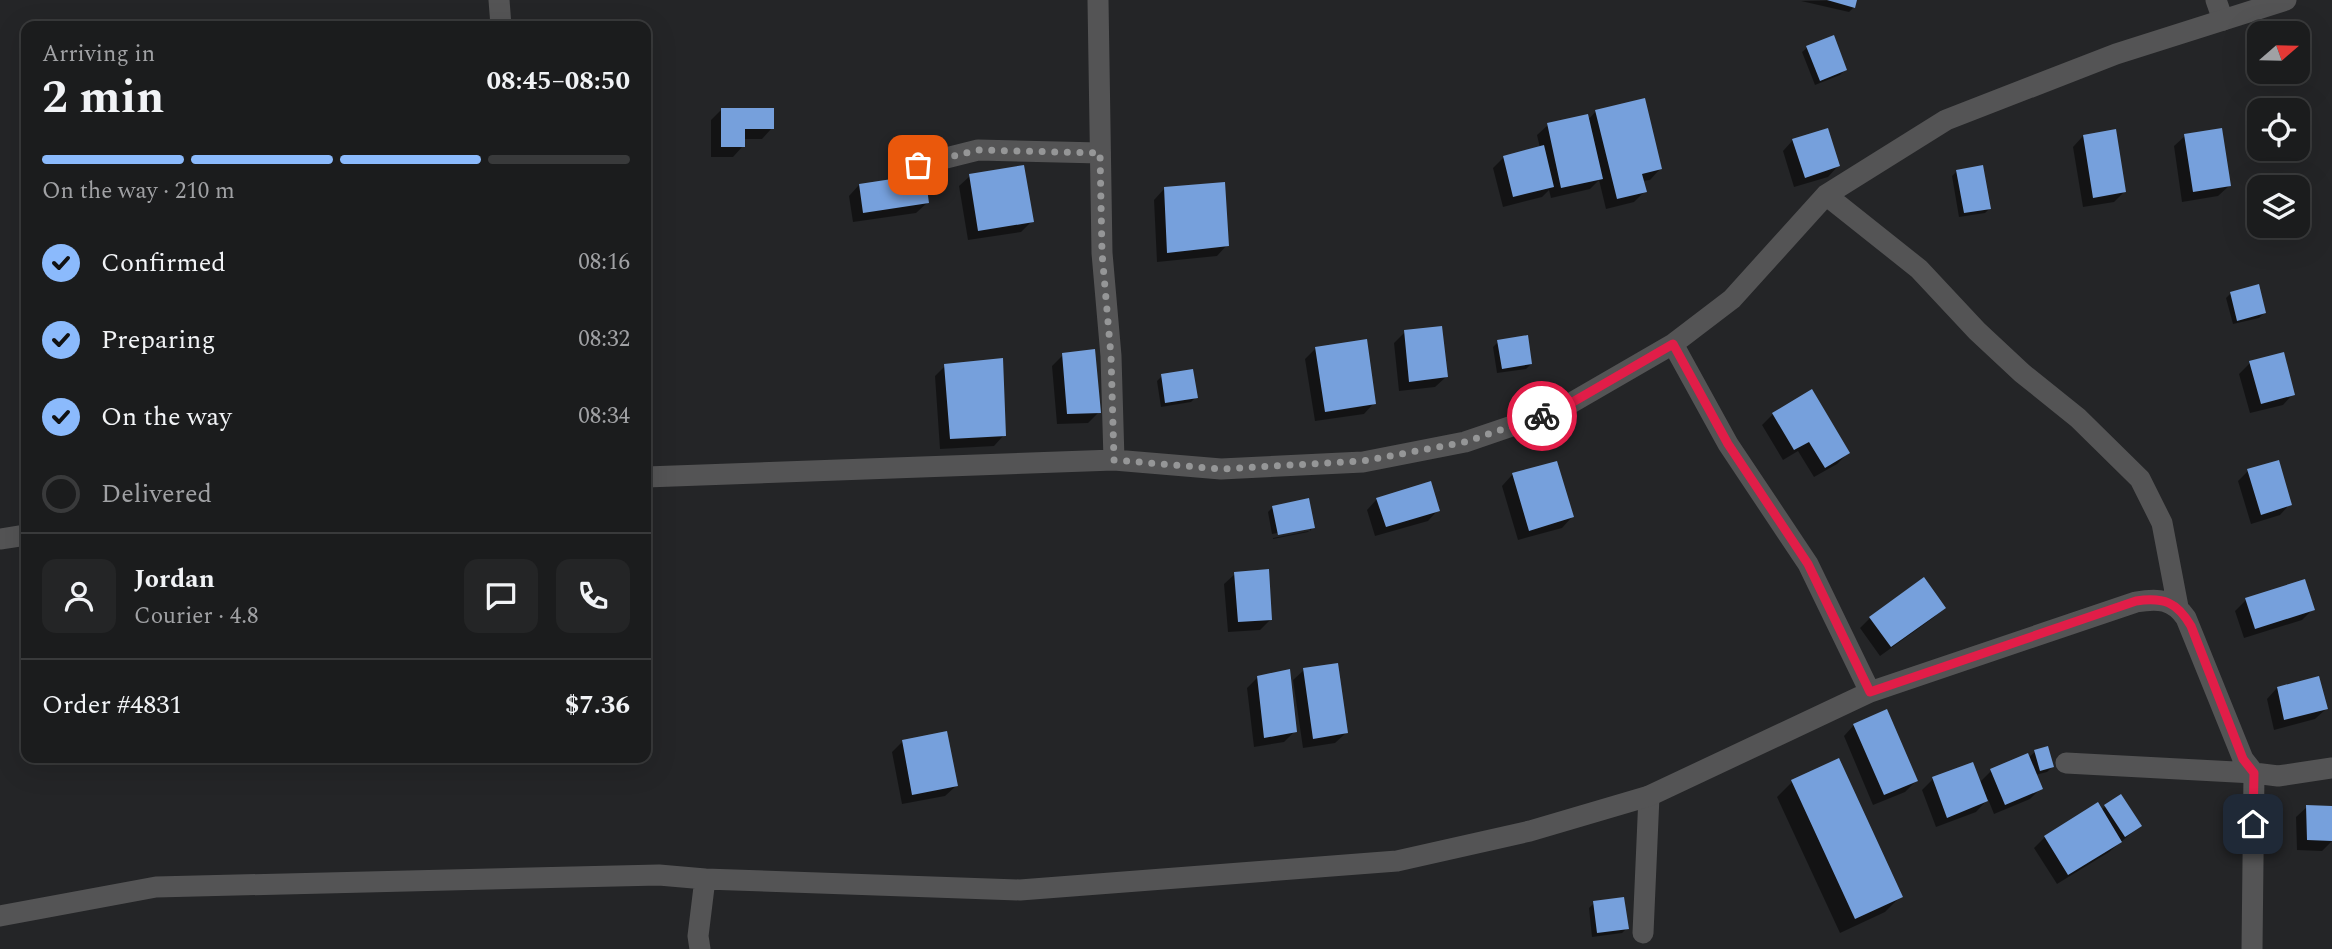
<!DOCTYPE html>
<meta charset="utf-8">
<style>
:root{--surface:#1b1c1d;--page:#242526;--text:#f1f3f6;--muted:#a0a1a4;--line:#393a3b;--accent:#8bbafc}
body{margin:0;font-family:Spectral,serif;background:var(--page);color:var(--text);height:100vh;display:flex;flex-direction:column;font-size:26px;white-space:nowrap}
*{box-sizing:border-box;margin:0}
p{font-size:23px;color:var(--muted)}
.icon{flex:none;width:38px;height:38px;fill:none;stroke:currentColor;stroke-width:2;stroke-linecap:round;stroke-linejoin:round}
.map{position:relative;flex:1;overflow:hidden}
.side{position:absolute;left:21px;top:21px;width:630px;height:742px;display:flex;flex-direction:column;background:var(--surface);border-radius:14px;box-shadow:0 7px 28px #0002,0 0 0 2px var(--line)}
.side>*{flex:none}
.needle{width:46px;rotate:70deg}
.fabs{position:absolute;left:2247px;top:21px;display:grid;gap:14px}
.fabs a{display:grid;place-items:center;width:63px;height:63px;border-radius:14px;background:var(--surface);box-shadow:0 7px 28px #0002,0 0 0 2px var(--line);font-size:35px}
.pin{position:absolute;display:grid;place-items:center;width:60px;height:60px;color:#fff;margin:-30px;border-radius:14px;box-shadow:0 4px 10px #0006}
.courier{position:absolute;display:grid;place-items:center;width:70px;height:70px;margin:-35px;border:5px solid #e11d48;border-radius:50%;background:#fff;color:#222;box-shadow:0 2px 9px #0007}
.headline em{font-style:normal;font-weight:700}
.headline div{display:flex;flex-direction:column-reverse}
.headline{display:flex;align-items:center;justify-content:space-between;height:119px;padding:0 21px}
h1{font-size:46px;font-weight:700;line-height:52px}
.bar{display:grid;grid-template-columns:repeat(4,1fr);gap:10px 7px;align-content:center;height:84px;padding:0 21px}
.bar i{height:9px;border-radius:5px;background:var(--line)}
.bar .active{background:var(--accent)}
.bar p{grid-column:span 4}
.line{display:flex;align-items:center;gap:18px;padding:0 21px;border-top:2px solid var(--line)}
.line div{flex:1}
.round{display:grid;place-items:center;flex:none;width:74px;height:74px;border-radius:14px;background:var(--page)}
ol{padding:0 21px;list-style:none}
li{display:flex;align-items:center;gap:21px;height:77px}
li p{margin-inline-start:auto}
li .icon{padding:7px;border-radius:50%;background:var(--accent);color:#111;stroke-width:4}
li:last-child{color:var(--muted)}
li i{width:38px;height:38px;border:4px solid var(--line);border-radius:50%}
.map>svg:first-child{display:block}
</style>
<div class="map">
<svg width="2332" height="949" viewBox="0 0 2332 949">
<rect width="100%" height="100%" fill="#242527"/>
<path fill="#0007" d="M 1855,0 L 1854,7 L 1849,12 L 1801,1 Z
M 1807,48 L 1845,70 L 1840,75 L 1815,85 L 1802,52 Z
M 721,110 L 772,128 L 762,139 L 743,139 L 743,146 L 733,157 L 711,157 L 711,120 Z
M 1596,111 L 1660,169 L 1650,180 L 1642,181 L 1645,191 L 1634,202 L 1606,209 L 1599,180 L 1590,189 L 1551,198 L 1549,190 L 1542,197 L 1503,207 L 1493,168 L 1504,157 L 1540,148 L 1537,135 L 1548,125 L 1588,120 Z
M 2083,136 L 2124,192 L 2114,202 L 2083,207 L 2073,147 Z
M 2185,136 L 2229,186 L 2218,196 L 2182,202 L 2174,146 Z
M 1793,140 L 1838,166 L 1828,177 L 1794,187 L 1783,151 Z
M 1957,171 L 1990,208 L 1985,213 L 1959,217 L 1952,176 Z
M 970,176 L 1032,221 L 1021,232 L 968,240 L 959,186 Z
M 859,185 L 927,203 L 916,213 L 853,222 L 849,196 Z
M 1164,189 L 1227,245 L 1217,256 L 1157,262 L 1154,200 Z
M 2231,293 L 2264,313 L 2259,318 L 2233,324 L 2226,298 Z
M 1405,332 L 1446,377 L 1435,387 L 1399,391 L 1394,343 Z
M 1498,342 L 1531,364 L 1526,369 L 1497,373 L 1493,347 Z
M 1316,348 L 1374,403 L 1364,414 L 1315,421 L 1305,359 Z
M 1063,355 L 1099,412 L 1088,423 L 1057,424 L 1052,366 Z
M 2250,363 L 2293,394 L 2283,405 L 2250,413 L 2239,374 Z
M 945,366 L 1004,435 L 994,446 L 940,449 L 935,376 Z
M 1162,376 L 1196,397 L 1191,402 L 1161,407 L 1157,381 Z
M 1811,391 L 1848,453 L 1837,464 L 1814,477 L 1798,451 L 1783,460 L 1762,425 L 1773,414 Z
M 1556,463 L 1572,517 L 1562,528 L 1518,540 L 1502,486 L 1512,475 Z
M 2248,471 L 2290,504 L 2280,515 L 2251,524 L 2238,481 Z
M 1377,499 L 1438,510 L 1428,521 L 1375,536 L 1367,510 Z
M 1273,507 L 1313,527 L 1310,531 L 1310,527 L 1272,534 L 1268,512 Z
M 1309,531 L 1308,532 L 1273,539 L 1273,538 Z
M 1235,574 L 1271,619 L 1260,630 L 1228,632 L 1224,584 Z
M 2246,600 L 2313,609 L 2302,620 L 2244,638 L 2235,611 Z
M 1944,608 L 1933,618 L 1880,656 L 1860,628 L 1870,618 Z
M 1304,670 L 1346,733 L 1335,743 L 1303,748 L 1293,680 Z
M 1258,677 L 1295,731 L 1284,742 L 1254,747 L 1247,688 Z
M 2277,688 L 2326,709 L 2315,719 L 2274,730 L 2267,699 Z
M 1854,725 L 1916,781 L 1905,792 L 1873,805 L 1844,736 Z
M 903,741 L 956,786 L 945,796 L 902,804 L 892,752 Z
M 2035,752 L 2052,767 L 2047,772 L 2035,775 L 2041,788 L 2030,799 L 1994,814 L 1988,799 L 1976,812 L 1936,827 L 1922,790 L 1933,779 L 1972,764 L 1979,783 L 1991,771 L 2028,758 Z
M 1792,782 L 1901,896 L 1885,912 L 1840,933 L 1777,797 Z
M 2120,796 L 2140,826 L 2109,852 L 2057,884 L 2034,848 L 2045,837 L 2101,810 Z
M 2307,807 L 2332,807 L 2332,841 L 2322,851 L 2297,850 L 2296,817 Z
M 1594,903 L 1627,928 L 1622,933 L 1592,937 L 1589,908 Z"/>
<path fill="#76a0dc" d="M 1827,0 L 1857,0 L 1855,8 Z
M 1834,35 L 1847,70 L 1820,81 L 1806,46 Z
M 1645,98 L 1662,169 L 1642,174 L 1647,192 L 1617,199 L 1595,110 Z
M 721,108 L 774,108 L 774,129 L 745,129 L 745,147 L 721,147 Z
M 1588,114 L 1603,179 L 1561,188 L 1547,123 Z
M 1828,128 L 1840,166 L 1805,178 L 1792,139 Z
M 2222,128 L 2231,186 L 2193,192 L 2184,134 Z
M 2116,129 L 2126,192 L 2093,198 L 2083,135 Z
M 1544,145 L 1554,187 L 1513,197 L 1503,156 Z
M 1024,165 L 1034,222 L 978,231 L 969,174 Z
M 1983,165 L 1991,209 L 1964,213 L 1956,170 Z
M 925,174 L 929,203 L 863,213 L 859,184 Z
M 1225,182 L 1229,246 L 1167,253 L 1164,187 Z
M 2259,284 L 2266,313 L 2237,321 L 2230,292 Z
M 1442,326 L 1448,377 L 1409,382 L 1404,330 Z
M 1528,335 L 1532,364 L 1502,369 L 1497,340 Z
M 1367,339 L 1376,404 L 1325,412 L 1315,347 Z
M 1095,349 L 1101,413 L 1067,414 L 1062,353 Z
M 2284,352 L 2295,395 L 2261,404 L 2249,361 Z
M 1003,358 L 1006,436 L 950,439 L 944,364 Z
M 1193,369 L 1198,398 L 1165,403 L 1161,374 Z
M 1812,389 L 1850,453 L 1825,468 L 1809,442 L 1794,450 L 1772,413 Z
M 2279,460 L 2292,505 L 2261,515 L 2247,469 Z
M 1557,461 L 1574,517 L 1529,531 L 1512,473 Z
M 1431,481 L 1440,511 L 1386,527 L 1376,498 Z
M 1309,498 L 1315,528 L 1278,535 L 1272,506 Z
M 1269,569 L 1272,620 L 1238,622 L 1234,572 Z
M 1924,577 L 1946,608 L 1891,647 L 1869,617 Z
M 2305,579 L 2315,610 L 2255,629 L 2245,598 Z
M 1338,663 L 1348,733 L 1313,739 L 1303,668 Z
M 1290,669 L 1297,732 L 1264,738 L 1257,676 Z
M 2319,676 L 2328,709 L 2284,720 L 2277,687 Z
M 1887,709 L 1918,781 L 1884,795 L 1853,724 Z
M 947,731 L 958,786 L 912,795 L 902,740 Z
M 2048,746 L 2054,767 L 2040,771 L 2034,750 Z
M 2028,753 L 2043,789 L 2005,805 L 1990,769 Z
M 1839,758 L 1903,897 L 1855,919 L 1791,780 Z
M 1973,762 L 1988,801 L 1947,818 L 1932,777 Z
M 2121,794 L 2142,826 L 2125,837 L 2104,805 Z
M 2098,802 L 2122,842 L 2068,875 L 2044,836 Z
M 2306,805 L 2332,806 L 2332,841 L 2307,840 Z
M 1624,897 L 1629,929 L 1597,933 L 1593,901 Z"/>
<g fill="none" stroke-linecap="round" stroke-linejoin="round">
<path stroke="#545455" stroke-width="21" d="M 2216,0 L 2223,20
M 918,165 L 978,150 L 1100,153
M 1643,933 L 1649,796"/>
<path stroke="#545455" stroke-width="21" d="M 499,0 L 501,26
M 1098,0 L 1102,253 L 1111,356 L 1114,460
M 1826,195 L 1919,269 L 1977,331 L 2022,373 L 2078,418 L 2140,479 L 2162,523 L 2178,607
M 1673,344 L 1728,444 L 1808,564 L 1870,692
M 646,477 L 1114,460 L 1221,469 L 1363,462 L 1465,442 L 1559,410 L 1673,344 L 1732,299 L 1826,195 L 1946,120 L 2116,54 L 2286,0
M 0,539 L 26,535
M 2066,763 L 2254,773 L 2252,949
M 0,916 L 156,887 L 659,875 L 705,879
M 700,949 L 698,936 L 705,879 L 1020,890 L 1397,861 L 1530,831 L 1649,796 L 1870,692 L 2136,602 C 2158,598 2173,599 2186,618 L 2243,759 L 2254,773 L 2278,776 L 2332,768"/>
</g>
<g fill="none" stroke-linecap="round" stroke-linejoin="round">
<path stroke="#959697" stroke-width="7" stroke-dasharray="0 12.6" d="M 918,165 L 978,150 L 1100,153 L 1102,253 L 1111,356 L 1114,460 L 1221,469 L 1363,461 L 1465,442 L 1542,416"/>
<path stroke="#e11d48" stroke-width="9" d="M 1542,416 L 1559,410 L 1673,344 L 1728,444 L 1808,564 L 1870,692 L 2136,601 C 2164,597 2177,602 2191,626 L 2243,759 L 2254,773 L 2253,824"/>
</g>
</svg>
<div class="fabs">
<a><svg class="needle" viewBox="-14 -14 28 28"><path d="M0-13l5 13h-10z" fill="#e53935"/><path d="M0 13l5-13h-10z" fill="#a0a1a4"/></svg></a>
<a><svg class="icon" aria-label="locate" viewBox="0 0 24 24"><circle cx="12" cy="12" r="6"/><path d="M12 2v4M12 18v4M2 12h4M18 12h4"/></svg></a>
<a><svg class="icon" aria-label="layers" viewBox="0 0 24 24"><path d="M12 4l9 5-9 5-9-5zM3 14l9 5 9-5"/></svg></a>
</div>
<div class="pin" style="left:918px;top:165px;background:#ea580c"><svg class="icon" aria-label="bag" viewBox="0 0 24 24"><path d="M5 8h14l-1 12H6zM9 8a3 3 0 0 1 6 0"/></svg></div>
<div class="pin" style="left:2253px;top:824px;background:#1f2937"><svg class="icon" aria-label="home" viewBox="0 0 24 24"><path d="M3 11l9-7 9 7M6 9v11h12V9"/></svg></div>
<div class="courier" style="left:1542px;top:416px"><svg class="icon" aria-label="bike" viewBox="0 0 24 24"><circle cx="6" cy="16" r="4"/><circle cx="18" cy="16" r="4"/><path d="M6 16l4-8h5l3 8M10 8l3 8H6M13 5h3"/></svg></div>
<section class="side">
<div class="headline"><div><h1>2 min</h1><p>Arriving in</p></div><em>08:45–08:50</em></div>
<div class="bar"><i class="active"></i><i class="active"></i><i class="active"></i><i></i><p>On the way · 210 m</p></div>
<ol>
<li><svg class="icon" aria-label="check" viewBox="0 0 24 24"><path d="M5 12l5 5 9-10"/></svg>Confirmed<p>08:16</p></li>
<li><svg class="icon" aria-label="check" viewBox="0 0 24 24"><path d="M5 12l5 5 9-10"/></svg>Preparing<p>08:32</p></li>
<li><svg class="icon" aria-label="check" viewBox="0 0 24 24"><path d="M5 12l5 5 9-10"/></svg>On the way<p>08:34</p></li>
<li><i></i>Delivered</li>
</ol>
<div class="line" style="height:126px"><a class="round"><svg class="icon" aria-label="person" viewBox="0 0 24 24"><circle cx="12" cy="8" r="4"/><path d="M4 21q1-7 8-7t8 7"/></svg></a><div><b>Jordan</b><p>Courier · 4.8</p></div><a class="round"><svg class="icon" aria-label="chat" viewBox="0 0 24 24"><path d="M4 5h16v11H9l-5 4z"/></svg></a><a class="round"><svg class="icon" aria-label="phone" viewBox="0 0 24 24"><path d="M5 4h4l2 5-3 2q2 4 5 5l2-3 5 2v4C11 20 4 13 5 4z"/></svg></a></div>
<div class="line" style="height:91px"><div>Order #4831</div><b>$7.36</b></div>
</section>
</div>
